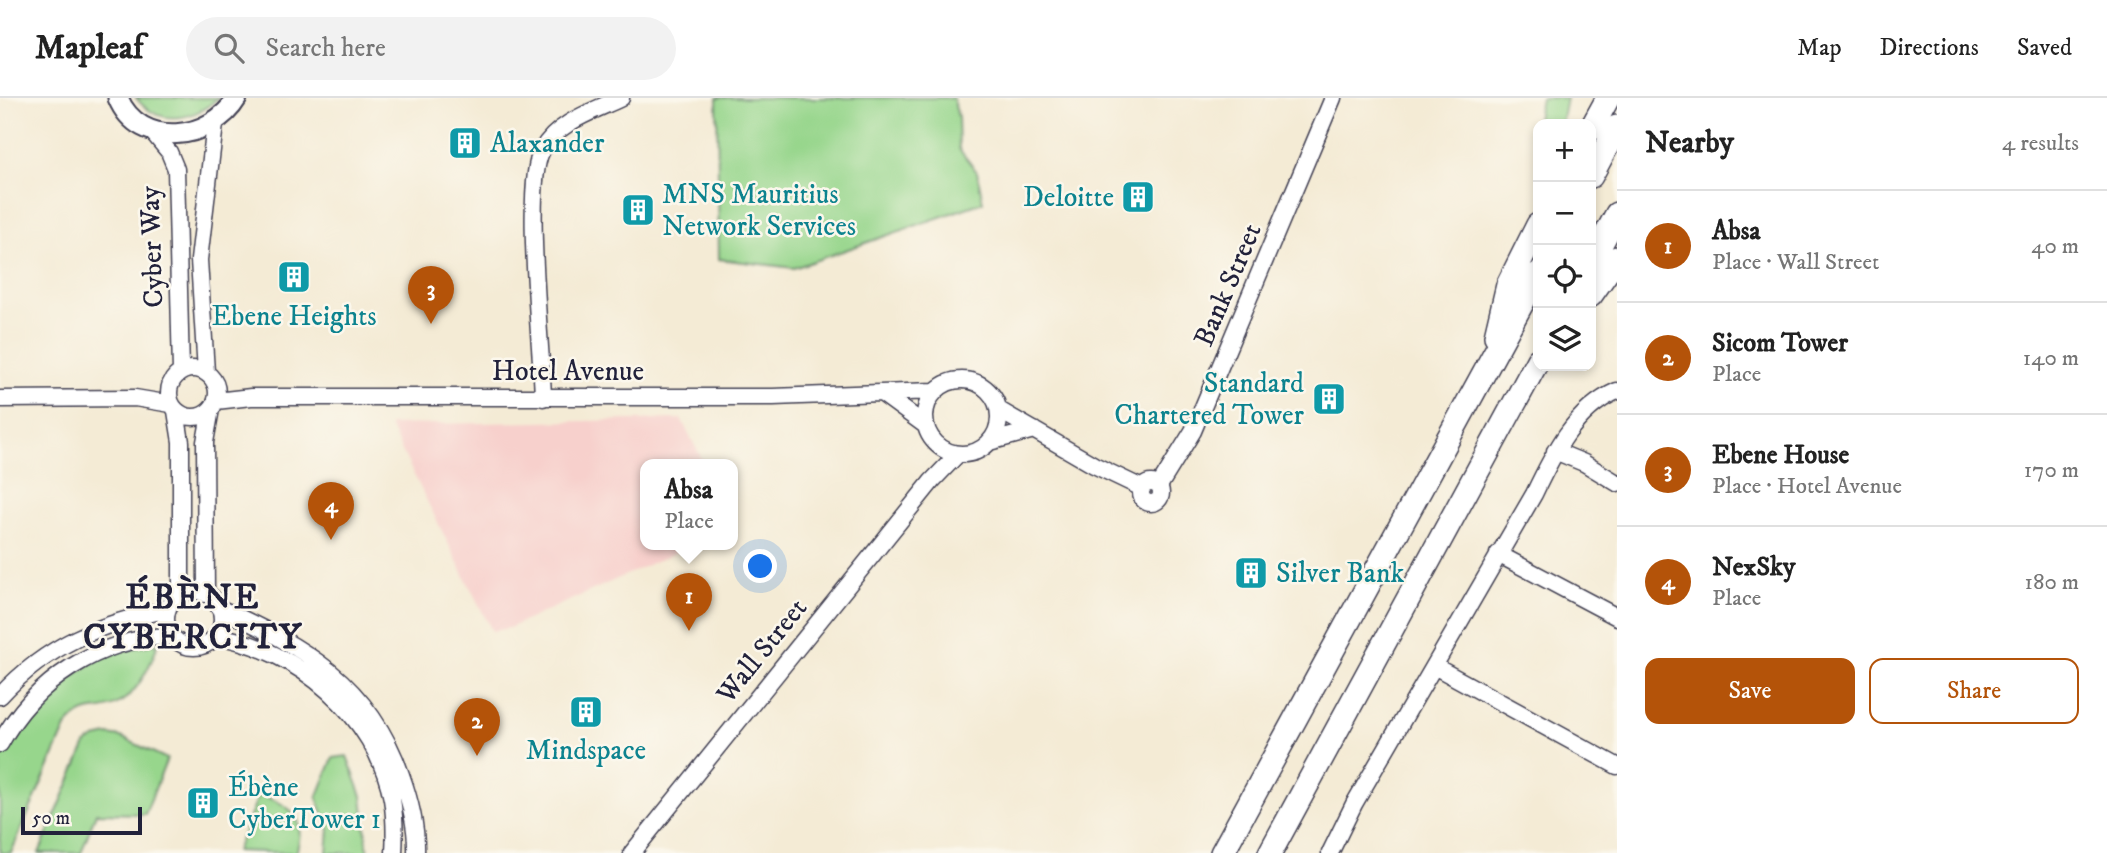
<!DOCTYPE html>
<html lang="en">
<head>
<meta charset="utf-8">
<style>
  :root { --surface:#fff; --page:#f2f2f2; --text:#222; --muted:#767676; --line:#e0e0e0; --accent:#b45309 }
  body { margin:0; font-family:"IM FELL DW Pica",serif; background:var(--page); color:var(--text) }
  .controls { position:absolute; right:21px; top:21px; display:grid; overflow:hidden; border-radius:14px; box-shadow:0 4px 10px #0003 }
  .controls button { width:63px; height:63px; display:grid; place-items:center; padding:0; border:0; border-bottom:2px solid var(--line); background:var(--surface); color:var(--text); font:35px sans-serif }
  .scale { position:absolute; left:21px; bottom:18px; width:121px; box-sizing:border-box; padding-left:7px; border:4px solid #22223b; border-top:0; font-size:19px; line-height:24px; white-space:nowrap; color:#22223b; -webkit-text-stroke:5px #fbf7ec; paint-order:stroke }
  .you { position:absolute; left:761px; top:469px; width:24px; height:24px; margin:-18px; border:5px solid #fff; border-radius:50%; background:#1a73e8; box-shadow:0 0 0 10px #1a73e833 }
  .badge { display:grid; place-items:center; width:46px; height:46px; border-radius:50%; background:var(--accent); color:#fff; font-size:23px; font-weight:700 }
  .pin { position:absolute; translate:-50% -58px; filter:drop-shadow(0 2px 4px #0008) }
  .pin::after { content:''; position:absolute; top:37px; width:24px; height:21px; background:inherit; clip-path:polygon(0 0,100% 0,50% 100%) }
  .popup { position:absolute; left:640px; top:361px; width:98px; height:91px; box-sizing:border-box; display:grid; place-content:center; border-radius:14px; background:var(--surface); filter:drop-shadow(0 2px 5px #0005); font-size:23px; white-space:nowrap; color:var(--muted) }
  .popup b { font-size:26px; color:var(--text) }
  .popup::after { content:''; position:absolute; left:50%; top:100%; margin-left:-14px; border:14px solid transparent; border-top-color:var(--surface) }
  .list { margin:0; padding:0; list-style:none }
  h2 { display:flex; justify-content:space-between; align-items:center; height:91px; margin:0; padding:0 28px; font-size:30px }
  h2 small { font-size:23px; font-weight:400; color:var(--muted) }
  .list li { display:grid; grid-template-columns:46px 1fr auto; gap:21px; align-items:center; box-sizing:border-box; height:112px; padding:0 28px; border-top:2px solid var(--line) }
  .list b { display:block; font-size:26px; white-space:nowrap }
  .list p { margin:0; font-size:23px; white-space:nowrap; color:var(--muted) }
  .list em { font-size:23px; font-style:normal; color:var(--muted) }
  .actions { display:flex; gap:14px; padding:21px 28px }
  .actions a { flex:1; padding:16px 0; border:2px solid var(--accent); border-radius:14px; text-align:center; font-size:24px; color:var(--accent) }
  .actions .main { background:var(--accent); color:#fff }
  .icon { flex:none; width:38px; height:38px; fill:none; stroke:currentColor; stroke-width:2; stroke-linecap:round; stroke-linejoin:round }
  .map { position:relative; flex:none; width:1617px; height:755px; overflow:hidden }
  header { display:flex; align-items:center; gap:42px; box-sizing:border-box; height:98px; padding:0 35px; background:var(--surface); border-bottom:2px solid var(--line) }
  header strong { font-size:33px }
  nav { display:flex; gap:38px; margin-inline-start:auto; font-size:24px }
  .search { width:490px; height:63px; background:var(--page); display:flex; align-items:center; gap:18px; box-sizing:border-box; padding:0 24px; border-radius:38px; color:var(--muted); font-size:26px }
  main { display:flex }
  aside { flex:1; background:var(--surface) }
  .map>svg:first-child { display:block }
  .built { fill:#f7d0cc }
  .green { fill:#97d68c; stroke:#5c7c64; stroke-width:2 }
  .lines { fill:none; stroke-linecap:round; stroke-linejoin:round }
  .minor-casing { stroke:#424052; stroke-width:19 }
  .major-casing { stroke:#424052; stroke-width:23 }
  .highway-casing { stroke:#424052; stroke-width:26 }
  .minor { stroke:#fff; stroke-width:16 }
  .major { stroke:#fff; stroke-width:19 }
  .highway { stroke:#fff; stroke-width:23 }
  .labels { text-anchor:middle; dominant-baseline:central; stroke-width:5; stroke-linejoin:round; paint-order:stroke }
  .culture-label { font-size:28px; fill:#0d838f; stroke:#fbf7ec; text-anchor:start }
  .street-label { font-size:28px; fill:#22223b; stroke:#fbf7ec }
  .district-label { font-size:35px; font-weight:bold; letter-spacing:2px; fill:#22223b; stroke:#fbf7ec }
</style>
</head>
<body>
<header>
<strong>Mapleaf</strong>
<div class="search"><svg class="icon" aria-label="search" viewBox="0 0 24 24"><circle cx="10" cy="10" r="6"/><path d="M15 15l6 6"/></svg>Search here</div>
<nav><a>Map</a><a>Directions</a><a>Saved</a></nav>
</header>
<main>
<div class="map">
<svg width="1617" height="755" viewBox="0 0 1617 755">
  <rect width="100%" height="100%" fill="#fbf7ec"/>
  <filter id="ink" filterUnits="userSpaceOnUse"><feTurbulence type="fractalNoise" baseFrequency=".0143" numOctaves="2"/><feDisplacementMap in="SourceGraphic" scale="14" xChannelSelector="R" yChannelSelector="G"/><feConvolveMatrix kernelMatrix="1 2 1 2 8 2 1 2 1" color-interpolation-filters="sRGB"/></filter>
  <filter id="wash" filterUnits="userSpaceOnUse"><feTurbulence type="fractalNoise" baseFrequency=".00686" numOctaves="4" result="noise"/><feDisplacementMap in="SourceGraphic" scale="28" xChannelSelector="R" yChannelSelector="G"/><feGaussianBlur stdDeviation="1.57" result="paint"/><feColorMatrix in="noise" values="0 0 0 0 0 0 0 0 0 0 0 0 0 0 0 0 0 1.4 0 .05"/><feComposite in="paint" operator="in"/></filter>
  <g filter="url(#wash)">
    <rect width="100%" height="100%" fill="#f4ebd5"/>
    <!-- built -->
    <path class="built" d="M 681,321 L 705,367 L 645,367 L 645,447 L 692,447 L 509,530 L 492,533 L 389,327 Z"/>
    <!-- green -->
    <path class="green" d="M 136,0 L 218,0 C 193,23 159,29 136,0 Z
      M 717,0 L 953,0 L 958,19 L 959,51 L 977,74 L 983,104 L 794,170 L 719,161 Z
      M 1541,0 L 1566,0 L 1561,26 L 1537,21 Z
      M 158,545 C 152,565 138,595 119,605 C 98,618 87,603 66,629 L 11,755 L 0,755 C 0,726 0,692 0,663 C 7,627 77,569 110,556 C 125,551 142,549 158,545 Z
      M 108,637 L 121,639 L 167,661 L 145,716 L 96,715 L 81,755 L 39,755 L 86,646 L 95,640 Z
      M 347,658 L 362,698 L 368,755 L 327,755 L 329,731 L 317,700 L 333,660 Z
      M 259,696 C 290,708 308,717 296,755 L 236,753 Z"/>
  </g>
  <g filter="url(#ink)">
    <g class="lines">
      <defs>
        <path id="minor" d="M 150,31 L 169,54 L 176,71 L 181,273
          M169 295a24 24 0 1 1 48 0a24 24 0 1 1-48 0Z
          M 206,274 L 199,162 L 215,26
          M925 319a37 37 0 1 1 74 0a37 37 0 1 1-74 0Z
          M 884,297 L 925,327
          M 543,300 C 542,252 523,86 542,52 C 557,24 594,13 621,0
          M 0,301 L 135,300 L 171,306
          M 216,303 L 251,299 L 773,299 L 934,293
          M 999,312 L 1094,367 L 1142,390
          M 176,313 L 181,344 L 181,496
          M 989,344 L 1034,332
          M 1555,353 L 1584,365 L 1617,385
          M1141 395a10 10 0 1 1 20 0a10 10 0 1 1-20 0Z
          M 1159,388 L 1193,333 L 1333,0
          M 1498,456 L 1617,519
          M166 521a28 28 0 1 1 56 0a28 28 0 1 1-56 0Z
          M 206,496 L 205,344 L 211,311
          M 219,510 C 303,548 369,585 401,677 C 410,702 417,728 416,755
          M 216,538 C 297,551 376,617 392,701 C 395,719 395,737 394,755
          M 1434,568 L 1617,668
          M 0,598 C 46,548 101,524 167,512
          M 0,646 C 34,583 99,540 171,538
          M 632,755 L 932,383 L 958,356
          M 1330,755 L 1354,706 L 1534,396 C 1553,356 1574,312 1617,293"/>
        <path id="major" d="M 118,0 C 140,53 212,42 237,0"/>
        <path id="highway" d="M 1591,31 L 1608,0
          M 1591,78 L 1617,29
          M 1591,164 L 1617,116
          M 1591,197 L 1617,160
          M 1496,238 L 1508,187 L 1538,127
          M 1222,755 L 1538,176
          M 1270,755 L 1538,262"/>
      </defs>
      <!-- minor casing -->
      <use href="#minor" class="minor-casing"/>
      <!-- major casing -->
      <use href="#major" class="major-casing"/>
      <!-- highway casing -->
      <use href="#highway" class="highway-casing"/>
      <!-- minor -->
      <use href="#minor" class="minor"/>
      <!-- major -->
      <use href="#major" class="major"/>
      <!-- highway -->
      <use href="#highway" class="highway"/>
    </g>
  </g>
  <!-- icons -->
  <defs>
    <symbol id="building-square" viewBox="-11 -11 22 22"><rect x="-9" y="-9" width="18" height="18" rx="4" fill="#0f9aa8" stroke="#fbf7ec"/><path d="M-4-6H4V6H1V3H-1V6H-4ZM-2.5-4.3h1.7v1.8h-1.7ZM.8-4.3h1.7v1.8H.8ZM-2.5-1h1.7V.8h-1.7ZM.8-1h1.7V.8H.8Z" fill="#fff"/></symbol>
  </defs>
  <g fill-rule="evenodd">
    <use href="#building-square" x="446" y="26" width="38" height="38"/>
    <use href="#building-square" x="1119" y="80" width="38" height="38"/>
    <use href="#building-square" x="619" y="93" width="38" height="38"/>
    <use href="#building-square" x="275" y="160" width="38" height="38"/>
    <use href="#building-square" x="1310" y="282" width="38" height="38"/>
    <use href="#building-square" x="1232" y="456" width="38" height="38"/>
    <use href="#building-square" x="567" y="595" width="38" height="38"/>
    <use href="#building-square" x="184" y="686" width="38" height="38"/>
  </g>
  <g class="labels">
    <!-- culture labels -->
    <g class="culture-label">
      <text x="490" y="45">Alaxander</text>
      <text x="662" y="96">MNS Mauritius<tspan x="662" dy="32">Network Services</tspan></text>
      <text x="1114" y="99" text-anchor="end">Deloitte</text>
      <text x="294" y="218" text-anchor="middle">Ebene Heights</text>
      <text x="1304" y="285" text-anchor="end">Standard<tspan x="1304" dy="32">Chartered Tower</tspan></text>
      <text x="1276" y="475">Silver Bank</text>
      <text x="586" y="652" text-anchor="middle">Mindspace</text>
      <text x="228" y="689">Ébène<tspan x="228" dy="32">CyberTower 1</tspan></text>
    </g>
    <!-- street labels -->
    <g class="street-label">
      <text transform="translate(152 149) rotate(-92)">Cyber Way</text>
      <text transform="translate(1228 187) rotate(-67)">Bank Street</text>
      <text x="568" y="273">Hotel Avenue</text>
      <text transform="translate(762 553) rotate(-51)">Wall Street</text>
    </g>
    <!-- district labels -->
    <g class="district-label">
      <text x="193" y="500">ÉBÈNE<tspan x="193" dy="40">CYBERCITY</tspan></text>
    </g>
  </g>
</svg>
<div class="controls">
<button>+</button>
<button>−</button>
<button><svg class="icon" aria-label="locate" viewBox="0 0 24 24"><circle cx="12" cy="12" r="6"/><path d="M12 2v4M12 18v4M2 12h4M18 12h4"/></svg></button>
<button><svg class="icon" aria-label="layers" viewBox="0 0 24 24"><path d="M12 4l9 5-9 5-9-5zM3 14l9 5 9-5"/></svg></button>
</div>
<div class="scale">50 m</div>
<div class="you"></div>
<div class="pin badge" style="left:689px;top:533px">1</div>
<div class="popup"><b>Absa</b>Place</div>
<div class="pin badge" style="left:477px;top:658px">2</div>
<div class="pin badge" style="left:431px;top:226px">3</div>
<div class="pin badge" style="left:331px;top:442px">4</div>
</div>
<aside>
<h2>Nearby<small>4 results</small></h2>
<ul class="list">
<li><span class="badge">1</span><div><b>Absa</b><p>Place · Wall Street</p></div><em>40 m</em></li>
<li><span class="badge">2</span><div><b>Sicom Tower</b><p>Place</p></div><em>140 m</em></li>
<li><span class="badge">3</span><div><b>Ebene House</b><p>Place · Hotel Avenue</p></div><em>170 m</em></li>
<li><span class="badge">4</span><div><b>NexSky</b><p>Place</p></div><em>180 m</em></li>
</ul>
<div class="actions"><a class="main">Save</a><a>Share</a></div>
</aside>
</main>
</body>
</html>
